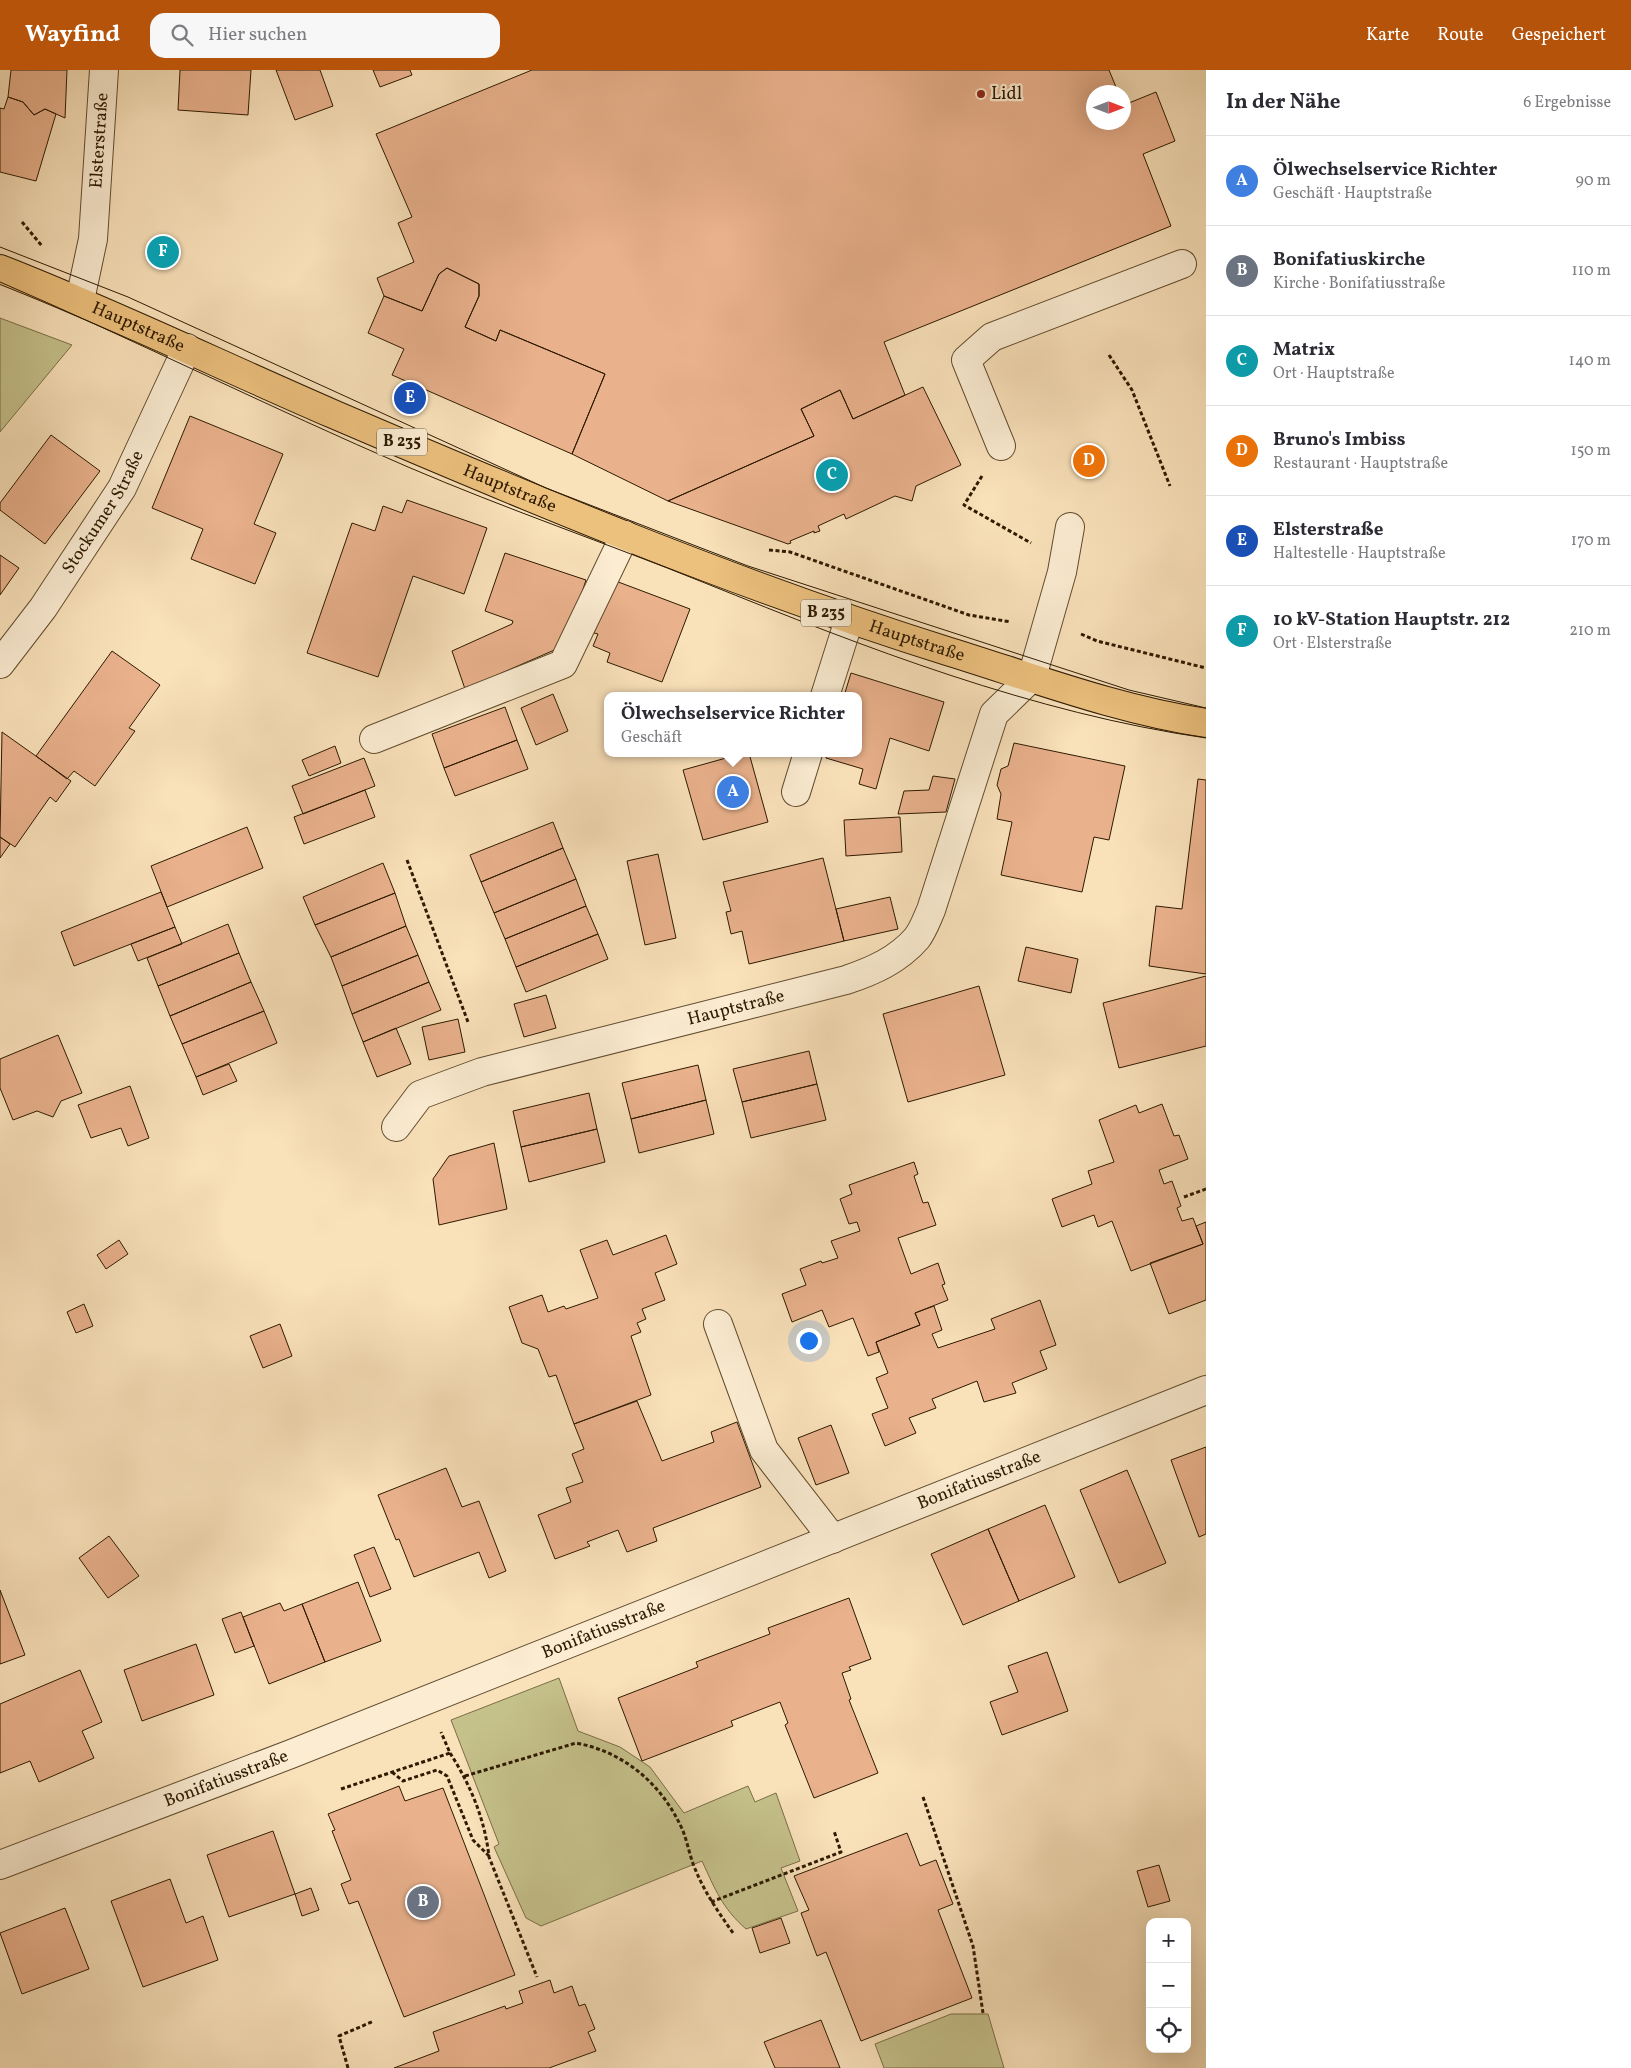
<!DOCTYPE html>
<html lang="de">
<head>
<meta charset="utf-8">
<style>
  :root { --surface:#fff; --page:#f7f7f7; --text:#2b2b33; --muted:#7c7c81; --line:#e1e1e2; --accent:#b45309 }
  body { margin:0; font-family:Vollkorn,serif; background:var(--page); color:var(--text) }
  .controls { position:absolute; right:15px; bottom:15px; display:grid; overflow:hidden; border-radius:10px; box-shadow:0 5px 20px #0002 }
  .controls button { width:45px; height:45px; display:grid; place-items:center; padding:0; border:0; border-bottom:1px solid var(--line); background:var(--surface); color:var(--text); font:25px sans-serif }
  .compass { position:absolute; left:1086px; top:15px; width:45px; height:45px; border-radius:50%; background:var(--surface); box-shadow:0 5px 20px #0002; rotate:90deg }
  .you { position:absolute; left:808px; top:1270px; width:18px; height:18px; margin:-12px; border:4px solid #fff; border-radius:50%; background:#1a73e8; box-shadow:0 0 0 8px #1a73e833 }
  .badge { display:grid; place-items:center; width:32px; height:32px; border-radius:50%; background:var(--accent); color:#fff; font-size:16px; font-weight:700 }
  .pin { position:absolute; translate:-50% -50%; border:2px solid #fff; box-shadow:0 1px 5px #0006 }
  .popup { position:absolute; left:604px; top:622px; width:258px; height:65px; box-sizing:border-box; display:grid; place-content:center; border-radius:10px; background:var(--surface); filter:drop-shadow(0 1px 4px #0005); font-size:16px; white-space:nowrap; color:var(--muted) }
  .popup b { font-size:19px; color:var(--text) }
  .popup::after { content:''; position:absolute; left:50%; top:100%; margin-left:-10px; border:10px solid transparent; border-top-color:var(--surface) }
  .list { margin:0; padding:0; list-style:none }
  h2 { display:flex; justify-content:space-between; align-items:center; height:65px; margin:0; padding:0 20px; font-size:21px }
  h2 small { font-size:16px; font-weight:400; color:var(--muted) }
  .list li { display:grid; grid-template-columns:32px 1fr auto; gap:15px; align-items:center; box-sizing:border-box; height:90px; padding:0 20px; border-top:1px solid var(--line) }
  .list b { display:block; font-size:19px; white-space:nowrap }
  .list p { margin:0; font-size:16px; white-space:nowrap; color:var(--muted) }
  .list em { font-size:16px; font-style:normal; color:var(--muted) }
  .icon { flex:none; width:28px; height:28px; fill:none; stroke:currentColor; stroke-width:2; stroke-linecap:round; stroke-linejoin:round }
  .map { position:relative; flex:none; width:1206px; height:1998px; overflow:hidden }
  header { display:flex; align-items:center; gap:30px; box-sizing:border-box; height:70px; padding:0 25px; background:var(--accent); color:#fff }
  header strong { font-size:24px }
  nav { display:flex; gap:28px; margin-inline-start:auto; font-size:18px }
  .search { width:350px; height:45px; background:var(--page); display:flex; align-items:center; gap:12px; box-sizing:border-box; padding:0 18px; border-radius:15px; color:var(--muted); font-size:19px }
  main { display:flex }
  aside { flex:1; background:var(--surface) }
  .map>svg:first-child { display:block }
  .green { fill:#c5c18b; stroke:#7a6e46 }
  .building { fill:#e9b18c; stroke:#2e1a00 }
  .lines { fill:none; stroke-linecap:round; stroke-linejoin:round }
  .minor-casing { stroke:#614c2e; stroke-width:30 }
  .major-casing { stroke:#2e1a00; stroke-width:30 }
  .path { stroke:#2e1a00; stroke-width:3; stroke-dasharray:4 2.5; stroke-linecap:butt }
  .minor { stroke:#fbecd2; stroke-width:28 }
  .major { stroke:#ecc07d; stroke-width:28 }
  .tram { stroke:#2e1a00; stroke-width:1 }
  .poi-dot { fill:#8f2418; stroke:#fbecd2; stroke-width:2 }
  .labels { text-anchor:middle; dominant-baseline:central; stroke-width:4.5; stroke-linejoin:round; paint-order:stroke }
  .shield { fill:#fbecd2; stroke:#6c593f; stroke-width:1 }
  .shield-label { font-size:16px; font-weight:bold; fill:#2e1a00 }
  .poi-label { font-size:18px; fill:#2e1a00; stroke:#fbecd2; text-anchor:start }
  .street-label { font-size:18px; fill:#2e1a00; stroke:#fbecd2 }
</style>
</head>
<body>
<header>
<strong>Wayfind</strong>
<div class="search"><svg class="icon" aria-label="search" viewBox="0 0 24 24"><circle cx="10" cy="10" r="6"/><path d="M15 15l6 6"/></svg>Hier suchen</div>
<nav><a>Karte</a><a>Route</a><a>Gespeichert</a></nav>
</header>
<main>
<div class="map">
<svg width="1206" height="1998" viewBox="0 0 1206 1998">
  <rect width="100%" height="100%" fill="#f9e1ba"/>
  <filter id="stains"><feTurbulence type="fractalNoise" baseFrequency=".004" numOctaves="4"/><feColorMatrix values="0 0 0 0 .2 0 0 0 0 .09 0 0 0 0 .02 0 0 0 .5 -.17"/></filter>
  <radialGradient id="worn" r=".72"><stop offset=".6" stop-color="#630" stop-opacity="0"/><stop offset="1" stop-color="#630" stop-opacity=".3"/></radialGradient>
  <!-- green -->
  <path class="green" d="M 0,248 L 72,275 L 0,362 Z
    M 559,1608 L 578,1661 L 620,1677 L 650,1697 L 684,1743 L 748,1716 L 755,1732 L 776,1723 L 800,1791 L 781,1798 L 798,1841 L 746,1859 C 722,1838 715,1819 702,1791 L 541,1856 L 526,1848 L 494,1777 L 499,1774 L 451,1650 Z
    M 951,1944 L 988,1944 L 1004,1998 L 884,1998 L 875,1974 Z"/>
  <!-- building -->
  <path class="building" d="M 11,0 L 67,0 L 65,48 L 45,39 L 34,45 L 23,32 L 8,27 Z
    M 180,0 L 251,0 L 248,45 L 178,40 Z
    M 276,0 L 320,0 L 333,36 L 295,50 Z
    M 373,0 L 410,0 L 412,5 L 380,17 Z
    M 532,0 L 1109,0 L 1118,22 L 1094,22 L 1094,52 L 1124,52 L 1124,35 L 1156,22 L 1175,71 L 1143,84 L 1171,156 L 884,272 L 905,325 L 853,349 L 840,320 L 801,339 L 814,366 L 668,431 L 572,384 L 605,304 L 500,260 L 496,271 L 465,257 L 479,226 L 479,214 L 447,198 L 439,204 L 422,241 L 384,226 L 377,208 L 414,192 L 398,153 L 412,147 L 376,64 Z
    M 8,27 L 23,32 L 34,45 L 45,39 L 56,44 L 36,111 L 0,102 L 0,38 L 4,39 Z
    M 163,172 L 171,176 L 163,192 L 156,188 Z
    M 447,198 L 479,214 L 479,226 L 465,257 L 496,271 L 500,260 L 605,304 L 572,384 L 392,305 L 404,279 L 368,263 L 384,226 L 422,241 L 439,204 Z
    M 923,317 L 961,395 L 916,416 L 912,431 L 895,426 L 846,449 L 844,444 L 818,456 L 820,461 L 814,463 L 814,461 L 790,471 L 791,473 L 788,474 L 668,431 L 814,366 L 801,339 L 840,320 L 853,349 Z
    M 190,346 L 283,384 L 254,454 L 276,463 L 255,514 L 191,489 L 203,459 L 152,438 Z
    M 51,365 L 100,401 L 45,474 L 0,440 L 0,433 Z
    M 407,430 L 487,458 L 464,524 L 413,506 L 378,607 L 307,583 L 352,453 L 375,461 L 383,436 L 402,443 Z
    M 505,483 L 586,510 L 568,565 L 559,578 L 465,619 L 452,581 L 512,554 L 513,551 L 485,541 Z
    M 0,485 L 19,498 L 0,525 Z
    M 613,510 L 690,539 L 662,612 L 607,592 L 610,583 L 593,576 L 598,564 L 594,563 Z
    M 112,581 L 160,615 L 129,658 L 135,661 L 95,716 L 74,701 L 67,709 L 36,686 Z
    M 851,603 L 944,632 L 929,681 L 890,668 L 876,719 L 859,714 L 863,699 L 826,688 L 827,683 L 858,683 L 858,626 L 844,626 Z
    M 553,624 L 568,661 L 536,675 L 521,638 Z
    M 505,637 L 517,670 L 444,698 L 432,664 Z
    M 2,662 L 71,711 L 56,732 L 50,727 L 15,777 L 0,767 Z
    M 517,670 L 528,699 L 455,726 L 444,698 Z
    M 1014,673 L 1125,696 L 1109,770 L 1094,767 L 1082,822 L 1001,805 L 1012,752 L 997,749 L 1001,724 L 997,715 L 1001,699 L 1008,696 Z
    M 335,676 L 341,693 L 309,706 L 302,690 Z
    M 744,683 L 749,683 L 768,752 L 703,770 L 683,700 Z
    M 364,688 L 375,716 L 303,744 L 292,716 Z
    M 933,706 L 955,709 L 946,742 L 898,744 L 904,721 L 929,720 Z
    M 1198,709 L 1206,710 L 1206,904 L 1149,896 L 1156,836 L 1182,839 Z
    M 365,720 L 375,747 L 304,774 L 294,747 Z
    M 900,747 L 902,782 L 846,786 L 844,750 Z
    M 553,752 L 563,778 L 481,812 L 470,785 Z
    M 247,757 L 263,798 L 167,837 L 151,796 Z
    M 0,767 L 10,774 L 0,788 Z
    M 563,778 L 576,809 L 494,843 L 481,812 Z
    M 658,784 L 676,868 L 645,875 L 627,791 Z
    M 823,788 L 844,871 L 749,894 L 742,861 L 731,864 L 726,842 L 731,841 L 723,812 Z
    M 383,793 L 395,823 L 315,855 L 303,827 Z
    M 576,809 L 586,836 L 505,869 L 494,843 Z
    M 161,822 L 175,857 L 74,896 L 61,862 Z
    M 395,823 L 406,856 L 331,887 L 315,855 Z
    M 890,827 L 898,859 L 844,871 L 836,839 Z
    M 586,836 L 598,864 L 516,897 L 505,869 Z
    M 228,854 L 239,883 L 158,916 L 147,888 Z
    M 406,856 L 418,885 L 342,916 L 331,887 Z
    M 175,857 L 182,874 L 138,891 L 131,874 Z
    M 598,864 L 608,889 L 526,922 L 516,897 Z
    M 1026,877 L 1078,889 L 1071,923 L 1018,911 Z
    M 239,883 L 251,912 L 170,946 L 158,916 Z
    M 418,885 L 429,912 L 352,944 L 342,916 Z
    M 1206,906 L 1206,976 L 1119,998 L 1103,933 Z
    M 251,912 L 264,941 L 182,974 L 170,946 Z
    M 429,912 L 441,940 L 363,972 L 352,944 Z
    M 979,916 L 1005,1005 L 908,1032 L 883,944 Z
    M 546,925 L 556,958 L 524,967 L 514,934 Z
    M 264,941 L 277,973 L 196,1007 L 182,974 Z
    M 458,949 L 465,982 L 429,990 L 422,957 Z
    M 396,958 L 411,994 L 377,1007 L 363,972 Z
    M 58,965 L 82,1023 L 61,1031 L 53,1047 L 37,1041 L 13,1050 L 0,1018 L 0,989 Z
    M 809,981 L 817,1014 L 742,1032 L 733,999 Z
    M 229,994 L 237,1011 L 203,1025 L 196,1007 Z
    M 698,995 L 706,1030 L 631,1049 L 622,1013 Z
    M 817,1014 L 826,1050 L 751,1068 L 742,1032 Z
    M 130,1016 L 149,1068 L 128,1076 L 121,1058 L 91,1068 L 78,1035 Z
    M 589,1023 L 597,1059 L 521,1077 L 513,1041 Z
    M 706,1030 L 714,1064 L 639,1083 L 631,1049 Z
    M 1162,1034 L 1174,1066 L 1179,1065 L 1188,1089 L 1159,1100 L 1164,1114 L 1172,1111 L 1181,1136 L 1177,1138 L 1182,1151 L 1193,1148 L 1203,1174 L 1131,1201 L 1112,1151 L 1098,1157 L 1094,1145 L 1062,1157 L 1052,1129 L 1092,1114 L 1088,1101 L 1114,1092 L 1099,1050 L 1136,1035 L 1139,1043 Z
    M 597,1059 L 605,1092 L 529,1112 L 521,1077 Z
    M 494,1073 L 507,1139 L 439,1155 L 433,1109 L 449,1086 Z
    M 914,1092 L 918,1104 L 914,1106 L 923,1133 L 928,1132 L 936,1155 L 898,1168 L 911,1204 L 938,1193 L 945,1214 L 942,1215 L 948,1230 L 915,1243 L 920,1255 L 876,1272 L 879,1282 L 868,1286 L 853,1248 L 829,1257 L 822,1240 L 792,1252 L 782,1224 L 806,1215 L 800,1199 L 821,1191 L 822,1193 L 838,1188 L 831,1171 L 860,1161 L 857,1152 L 849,1154 L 840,1129 L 852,1124 L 849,1115 Z
    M 1206,1152 L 1206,1230 L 1169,1244 L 1150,1193 L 1203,1174 L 1196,1156 Z
    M 666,1165 L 677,1194 L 655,1203 L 665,1230 L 642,1239 L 646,1249 L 637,1253 L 641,1262 L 631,1266 L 651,1325 L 574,1354 L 556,1305 L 549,1307 L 538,1279 L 522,1273 L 509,1237 L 542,1225 L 548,1242 L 564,1236 L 566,1239 L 598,1228 L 580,1180 L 607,1170 L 613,1185 Z
    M 119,1170 L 128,1184 L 106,1199 L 97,1185 Z
    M 1040,1230 L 1056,1275 L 1040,1281 L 1047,1299 L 1012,1313 L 1016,1323 L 984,1332 L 977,1311 L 932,1329 L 936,1338 L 909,1348 L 916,1363 L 885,1376 L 872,1344 L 888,1338 L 876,1308 L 888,1303 L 876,1272 L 920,1255 L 915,1243 L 934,1236 L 942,1260 L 932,1264 L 938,1278 L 995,1259 L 991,1249 Z
    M 84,1234 L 93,1256 L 76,1263 L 67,1242 Z
    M 280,1254 L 292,1286 L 263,1298 L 250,1266 Z
    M 637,1331 L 662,1391 L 714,1372 L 711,1362 L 737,1352 L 761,1417 L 653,1458 L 657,1471 L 627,1482 L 618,1460 L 587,1472 L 590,1476 L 555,1489 L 538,1445 L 571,1432 L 566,1418 L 583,1412 L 572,1384 L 584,1379 L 574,1354 Z
    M 831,1355 L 849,1403 L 816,1415 L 798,1368 Z
    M 1206,1377 L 1206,1464 L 1199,1467 L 1171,1390 Z
    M 446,1398 L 462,1437 L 479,1431 L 506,1501 L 489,1508 L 479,1482 L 414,1507 L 399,1469 L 396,1470 L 378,1425 Z
    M 1127,1400 L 1166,1493 L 1119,1513 L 1080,1420 Z
    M 1045,1435 L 1075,1507 L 1019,1531 L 988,1459 Z
    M 988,1459 L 1019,1531 L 963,1555 L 931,1484 Z
    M 109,1466 L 139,1506 L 108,1528 L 79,1488 Z
    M 374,1477 L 391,1519 L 370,1527 L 354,1485 Z
    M 358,1512 L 381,1571 L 325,1592 L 302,1534 Z
    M 0,1520 L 25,1585 L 0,1594 Z
    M 849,1528 L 871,1589 L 849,1597 L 851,1600 L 842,1603 L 851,1629 L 849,1630 L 878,1703 L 814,1728 L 785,1655 L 788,1653 L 780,1632 L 731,1651 L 733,1656 L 642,1691 L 618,1628 L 698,1597 L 696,1592 L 770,1564 L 768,1558 Z
    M 280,1533 L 284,1541 L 302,1534 L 325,1592 L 269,1614 L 243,1547 Z
    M 241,1542 L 254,1576 L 235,1583 L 222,1549 Z
    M 196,1574 L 214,1625 L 142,1651 L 124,1600 Z
    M 1047,1582 L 1068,1641 L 1002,1665 L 990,1632 L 1018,1622 L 1008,1596 Z
    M 80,1600 L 102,1652 L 82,1661 L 94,1688 L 39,1712 L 30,1691 L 0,1703 L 0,1634 Z
    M 399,1716 L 405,1731 L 443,1718 L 515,1905 L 404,1947 L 358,1831 L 349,1834 L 341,1814 L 351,1810 L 332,1761 L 335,1760 L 328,1744 Z
    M 273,1761 L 295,1824 L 229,1847 L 207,1785 Z
    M 907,1763 L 920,1796 L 936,1790 L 953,1834 L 938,1840 L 972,1928 L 861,1971 L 826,1882 L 817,1886 L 801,1843 L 809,1840 L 794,1806 Z
    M 1159,1795 L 1170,1831 L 1148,1837 L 1137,1801 Z
    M 170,1809 L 186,1853 L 203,1846 L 218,1890 L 143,1917 L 111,1831 Z
    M 311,1818 L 319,1840 L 302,1846 L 295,1824 Z
    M 65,1838 L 89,1899 L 22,1924 L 0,1863 Z
    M 781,1848 L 790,1873 L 760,1883 L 752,1858 Z
    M 550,1910 L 554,1923 L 572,1916 L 579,1936 L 585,1934 L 595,1959 L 588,1962 L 596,1981 L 549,1998 L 394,1998 L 439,1981 L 433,1962 L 505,1936 L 506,1939 L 523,1933 L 519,1921 Z
    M 821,1950 L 840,1998 L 775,1998 L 764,1972 Z"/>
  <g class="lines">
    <defs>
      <g id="minor">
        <path id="s1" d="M 80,230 L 93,169 L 104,0"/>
        <path d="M 1001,376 L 966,290 L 992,267 L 1182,194"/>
        <path id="s2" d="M 0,594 L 43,538 L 122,418 L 187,278"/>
        <path d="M 825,626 L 849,550"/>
        <path d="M 374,669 L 563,594 L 625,465"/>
        <path d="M 796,722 L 808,683"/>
        <path id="s3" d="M 396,1057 L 420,1025 L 482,1002 L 846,910 C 873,901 898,890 917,868 C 923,860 927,849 931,840 L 994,644 L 1032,607 L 1062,502 L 1070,457"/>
        <path d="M 718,1254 L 764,1380 L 833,1469"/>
        <path id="s4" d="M 0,1795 L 291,1684 L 1206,1320"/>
      </g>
      <g id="major">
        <path id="s5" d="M 0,199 C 113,243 222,296 333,344 C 536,431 739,516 950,582 C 1034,608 1119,640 1206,653"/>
      </g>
    </defs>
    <!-- minor casing -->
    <use href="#minor" class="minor-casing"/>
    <!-- major casing -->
    <use href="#major" class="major-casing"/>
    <!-- path -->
    <path class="path" d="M 22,152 L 42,176
      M 1109,285 L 1132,320 L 1170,416
      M 982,406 L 964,435 L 1031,473
      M 769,480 L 790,482 L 969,545 L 1011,552
      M 1081,564 L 1097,571 L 1206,598
      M 407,790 L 468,952
      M 1184,1127 L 1206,1119
      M 450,1683 C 470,1714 485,1749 489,1787 L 537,1907
      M 392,1702 L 403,1711 L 437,1700 L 447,1706 L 473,1770 L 489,1786
      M 465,1706 L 576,1673 C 625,1682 663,1715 683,1761 C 688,1774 690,1788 696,1801 C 705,1823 719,1843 733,1863
      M 341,1719 L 450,1683 L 441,1662
      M 923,1727 L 973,1876 L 983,1943
      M 711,1832 L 841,1782 L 834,1761
      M 348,1998 L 339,1966 L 374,1951"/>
    <!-- minor -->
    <use href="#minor" class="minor"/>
    <!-- major -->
    <use href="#major" class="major"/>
    <!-- tram -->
    <path class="tram" d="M 0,177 L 128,227 L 546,418 L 683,471 L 748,496 L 1129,620 L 1206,638
      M 0,212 C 137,271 271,338 408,397 C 506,439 606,473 705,513 C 866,578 1033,643 1206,668"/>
  </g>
  <!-- markers -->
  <circle class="poi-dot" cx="981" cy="24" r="5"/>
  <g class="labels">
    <!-- shield labels -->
    <g class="shield">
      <rect x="377" y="358.5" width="50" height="27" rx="4"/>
      <rect x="801" y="529.5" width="50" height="27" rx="4"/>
    </g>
    <g class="shield-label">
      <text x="402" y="372">B 235</text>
      <text x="826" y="543">B 235</text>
    </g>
    <!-- poi labels -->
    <g class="poi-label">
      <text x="991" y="24">Lidl</text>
    </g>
    <!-- street labels -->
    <g class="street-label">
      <text stroke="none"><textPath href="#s1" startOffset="161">Elsterstraße</textPath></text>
      <text stroke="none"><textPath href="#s5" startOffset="150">Hauptstraße</textPath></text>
      <text stroke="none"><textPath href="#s5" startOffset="555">Hauptstraße</textPath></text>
      <text stroke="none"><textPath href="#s2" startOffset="184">Stockumer Straße</textPath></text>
      <text stroke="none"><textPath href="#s5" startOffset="990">Hauptstraße</textPath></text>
      <text stroke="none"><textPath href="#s3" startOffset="368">Hauptstraße</textPath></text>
      <text stroke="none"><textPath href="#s4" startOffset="1052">Bonifatiusstraße</textPath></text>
      <text stroke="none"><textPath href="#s4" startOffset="648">Bonifatiusstraße</textPath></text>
      <text stroke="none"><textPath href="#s4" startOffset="242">Bonifatiusstraße</textPath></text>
    </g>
  </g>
  <rect width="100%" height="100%" filter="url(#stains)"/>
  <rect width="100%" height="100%" fill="url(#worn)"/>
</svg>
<div class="controls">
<button>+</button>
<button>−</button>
<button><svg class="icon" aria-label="locate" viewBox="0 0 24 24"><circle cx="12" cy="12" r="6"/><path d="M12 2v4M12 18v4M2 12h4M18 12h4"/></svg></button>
</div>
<svg class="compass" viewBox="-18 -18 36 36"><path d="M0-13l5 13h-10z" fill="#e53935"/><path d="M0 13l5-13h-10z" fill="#7c7c81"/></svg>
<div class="you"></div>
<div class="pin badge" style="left:733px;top:722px;background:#3f7fe0">A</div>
<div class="popup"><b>Ölwechselservice Richter</b>Geschäft</div>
<div class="pin badge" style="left:423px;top:1832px;background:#6b7280">B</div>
<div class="pin badge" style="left:832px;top:405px;background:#0f9aa8">C</div>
<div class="pin badge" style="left:1089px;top:391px;background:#e8710a">D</div>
<div class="pin badge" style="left:410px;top:328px;background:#1a4fb4">E</div>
<div class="pin badge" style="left:163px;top:182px;background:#0f9aa8">F</div>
</div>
<aside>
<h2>In der Nähe<small>6 Ergebnisse</small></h2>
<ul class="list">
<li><span class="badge" style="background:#3f7fe0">A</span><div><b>Ölwechselservice Richter</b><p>Geschäft · Hauptstraße</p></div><em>90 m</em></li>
<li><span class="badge" style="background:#6b7280">B</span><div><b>Bonifatiuskirche</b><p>Kirche · Bonifatiusstraße</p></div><em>110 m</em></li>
<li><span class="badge" style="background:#0f9aa8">C</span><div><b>Matrix</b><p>Ort · Hauptstraße</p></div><em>140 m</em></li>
<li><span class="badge" style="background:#e8710a">D</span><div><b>Bruno's Imbiss</b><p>Restaurant · Hauptstraße</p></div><em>150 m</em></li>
<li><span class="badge" style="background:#1a4fb4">E</span><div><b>Elsterstraße</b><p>Haltestelle · Hauptstraße</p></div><em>170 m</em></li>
<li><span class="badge" style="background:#0f9aa8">F</span><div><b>10 kV-Station Hauptstr. 212</b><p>Ort · Elsterstraße</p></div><em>210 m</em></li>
</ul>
</aside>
</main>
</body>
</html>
